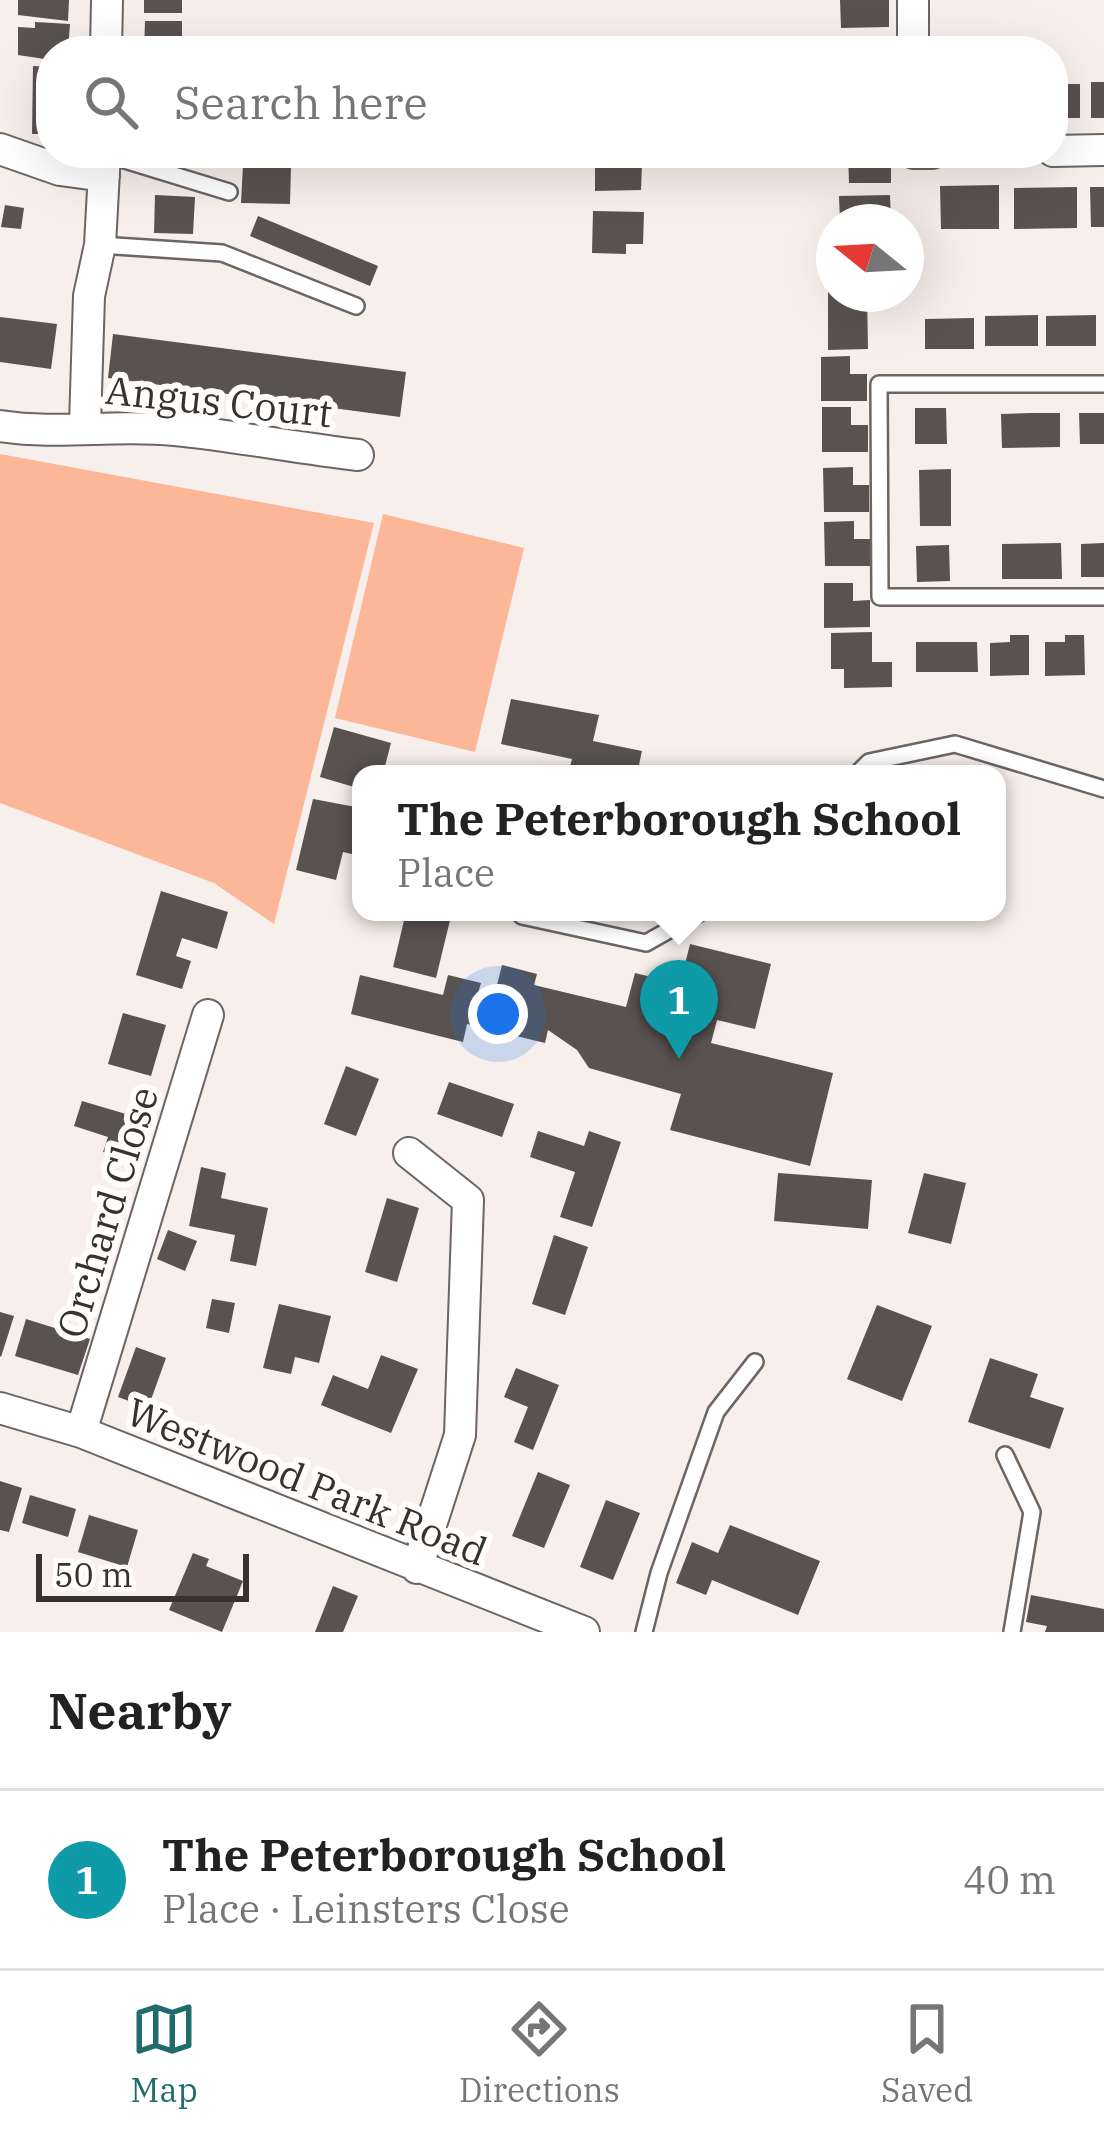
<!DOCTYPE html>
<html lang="en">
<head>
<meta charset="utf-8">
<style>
  :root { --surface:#fff; --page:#f2f2f2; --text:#222; --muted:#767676; --line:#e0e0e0; --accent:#206c6c }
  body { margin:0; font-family:"IBM Plex Serif",serif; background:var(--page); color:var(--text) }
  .compass { position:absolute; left:816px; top:204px; width:108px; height:108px; border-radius:50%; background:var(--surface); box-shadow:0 12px 48px #0002; rotate:288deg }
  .scale { position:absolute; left:36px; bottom:30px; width:213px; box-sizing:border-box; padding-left:12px; border:6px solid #353231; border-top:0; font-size:33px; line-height:42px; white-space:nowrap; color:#353231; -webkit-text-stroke:9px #fffefd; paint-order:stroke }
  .you { position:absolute; left:498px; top:1014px; width:42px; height:42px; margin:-30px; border:9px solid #fff; border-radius:50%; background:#1a73e8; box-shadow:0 0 0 18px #1a73e833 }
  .badge { display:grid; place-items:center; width:78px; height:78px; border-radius:50%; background:var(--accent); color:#fff; font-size:39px; font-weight:700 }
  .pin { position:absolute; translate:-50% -99px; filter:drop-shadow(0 3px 6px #0008) }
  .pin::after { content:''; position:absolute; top:63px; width:42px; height:36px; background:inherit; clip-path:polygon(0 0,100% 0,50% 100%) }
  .popup { position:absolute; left:352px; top:765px; width:654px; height:156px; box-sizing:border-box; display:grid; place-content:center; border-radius:24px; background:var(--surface); filter:drop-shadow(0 3px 9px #0005); font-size:39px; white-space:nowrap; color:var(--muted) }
  .popup b { font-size:45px; color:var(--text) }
  .popup::after { content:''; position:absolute; left:50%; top:100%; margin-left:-24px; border:24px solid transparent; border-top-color:var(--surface) }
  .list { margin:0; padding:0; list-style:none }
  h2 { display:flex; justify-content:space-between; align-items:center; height:156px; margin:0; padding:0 48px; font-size:51px }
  h2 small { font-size:39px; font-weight:400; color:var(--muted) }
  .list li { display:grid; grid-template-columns:78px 1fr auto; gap:36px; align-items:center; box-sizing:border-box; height:180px; padding:0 48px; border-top:3px solid var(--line) }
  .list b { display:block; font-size:45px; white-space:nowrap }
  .list p { margin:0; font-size:39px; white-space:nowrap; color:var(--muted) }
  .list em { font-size:39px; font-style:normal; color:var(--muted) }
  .icon { flex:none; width:66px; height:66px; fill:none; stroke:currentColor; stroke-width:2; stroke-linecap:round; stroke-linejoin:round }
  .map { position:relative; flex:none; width:1104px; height:1632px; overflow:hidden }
  .search { position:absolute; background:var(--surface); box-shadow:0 12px 48px #0002; left:36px; right:36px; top:36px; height:132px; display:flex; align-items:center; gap:30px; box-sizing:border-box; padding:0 42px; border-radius:48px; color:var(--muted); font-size:45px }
  .sheet { height:336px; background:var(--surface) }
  nav { display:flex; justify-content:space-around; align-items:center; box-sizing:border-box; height:168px; border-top:3px solid var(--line); background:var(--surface); font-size:33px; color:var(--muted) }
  nav a { display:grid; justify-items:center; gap:6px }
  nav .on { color:var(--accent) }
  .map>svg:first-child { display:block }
  .green { fill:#fcb799 }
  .building { fill:#585250 }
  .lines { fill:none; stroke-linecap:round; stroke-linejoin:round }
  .service-casing { stroke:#6b6563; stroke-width:20 }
  .minor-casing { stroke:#6b6563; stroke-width:34 }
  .service { stroke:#fff; stroke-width:15 }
  .minor { stroke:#fff; stroke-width:30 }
  .labels { text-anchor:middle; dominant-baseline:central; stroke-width:12; stroke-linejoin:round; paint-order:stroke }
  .street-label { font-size:39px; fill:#353231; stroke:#fffefd }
</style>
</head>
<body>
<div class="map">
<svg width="1104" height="1632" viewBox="0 0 1104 1632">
  <rect width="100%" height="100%" fill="#f6efec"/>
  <!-- green -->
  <path class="green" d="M 0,454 L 374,523 L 274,924 L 214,883 L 0,803 Z
    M 383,514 L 524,548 L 475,752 L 335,718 Z"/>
  <!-- building -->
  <path class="building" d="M 18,0 L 69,0 L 68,21 L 18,15 Z
    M 144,0 L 182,0 L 182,13 L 144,13 Z
    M 840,0 L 889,0 L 889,27 L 841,28 Z
    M 145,21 L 182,21 L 182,51 L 144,51 Z
    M 35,22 L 70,24 L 68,51 L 51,51 L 51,60 L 18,55 L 18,27 L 35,28 Z
    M 888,41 L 888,51 L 848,51 L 847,42 Z
    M 33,66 L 51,67 L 51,134 L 32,134 Z
    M 1091,82 L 1104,82 L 1104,118 L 1091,118 Z
    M 1053,84 L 1080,84 L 1080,118 L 1053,118 Z
    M 144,153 L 181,153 L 181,163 L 144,163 Z
    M 848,153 L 891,153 L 891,183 L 849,183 Z
    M 595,164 L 642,164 L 641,190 L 595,191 Z
    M 243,165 L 291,167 L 290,204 L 241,203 Z
    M 999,185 L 999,229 L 941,229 L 940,186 Z
    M 1077,187 L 1077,228 L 1014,229 L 1014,188 Z
    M 1090,187 L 1104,187 L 1104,227 L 1091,227 Z
    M 155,195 L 195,197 L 193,234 L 154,233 Z
    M 890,195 L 891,222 L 840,222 L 839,196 Z
    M 5,205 L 24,208 L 21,229 L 1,227 Z
    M 593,211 L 644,212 L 643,244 L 626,244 L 626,254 L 592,253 Z
    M 258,216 L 378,266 L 370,286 L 250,236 Z
    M 828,289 L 867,294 L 868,349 L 828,350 Z
    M 1038,315 L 1038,346 L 985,346 L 985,316 Z
    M 1096,315 L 1096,346 L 1046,346 L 1046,316 Z
    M 0,317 L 57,324 L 51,369 L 0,362 Z
    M 974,318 L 974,349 L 925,349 L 925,319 Z
    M 113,334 L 406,372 L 400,417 L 108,378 Z
    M 850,356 L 850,374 L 867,374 L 867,401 L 821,401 L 821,357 Z
    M 822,407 L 851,407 L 851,425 L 868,425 L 868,452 L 822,452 Z
    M 915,408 L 946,408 L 947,444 L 915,444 Z
    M 1032,413 L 1060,413 L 1060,447 L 1002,448 L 1001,414 Z
    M 1079,413 L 1104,413 L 1104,444 L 1080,444 Z
    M 853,467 L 853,485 L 869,485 L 869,512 L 824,512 L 823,468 Z
    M 951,469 L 951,526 L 920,526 L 919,470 Z
    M 854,521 L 854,539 L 871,539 L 871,566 L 825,566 L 824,522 Z
    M 1061,543 L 1062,579 L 1002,579 L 1002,544 Z
    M 1104,543 L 1104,577 L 1081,577 L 1081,544 Z
    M 949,545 L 950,581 L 917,582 L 916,546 Z
    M 824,583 L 853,583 L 853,601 L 870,600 L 870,627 L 824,628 Z
    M 872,632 L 872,662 L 892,662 L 892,687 L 844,688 L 844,669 L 831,669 L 831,633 Z
    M 1010,635 L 1029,635 L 1029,675 L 990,676 L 990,643 L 1010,642 Z
    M 1065,635 L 1084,635 L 1085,675 L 1045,676 L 1045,642 L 1065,642 Z
    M 916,642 L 977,642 L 978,672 L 916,672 Z
    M 511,699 L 599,715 L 593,741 L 642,751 L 637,774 L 568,774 L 572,759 L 501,744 Z
    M 334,727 L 391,743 L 383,774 L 361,774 L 361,789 L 320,777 Z
    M 313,799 L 361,808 L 361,856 L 343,852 L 336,880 L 296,870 Z
    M 161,891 L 228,912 L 217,949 L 182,938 L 176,956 L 191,961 L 182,989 L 136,975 Z
    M 406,912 L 452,912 L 436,978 L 393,967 Z
    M 690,944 L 771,964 L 755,1029 L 717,1020 L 711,1043 L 833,1073 L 810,1166 L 670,1130 L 681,1094 L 589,1068 L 577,1050 L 548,1030 L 545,1043 L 467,1024 L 463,1042 L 351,1014 L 360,975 L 443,995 L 448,975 L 481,983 L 478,993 L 494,997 L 502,965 L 537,974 L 534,985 L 626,1007 L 635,973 L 680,984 Z
    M 123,1013 L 166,1025 L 151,1076 L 108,1064 Z
    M 346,1066 L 379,1079 L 356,1136 L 324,1124 Z
    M 449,1082 L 514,1104 L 502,1137 L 437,1114 Z
    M 82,1101 L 136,1117 L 124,1158 L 103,1152 L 108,1137 L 74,1126 Z
    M 538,1131 L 584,1146 L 589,1131 L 621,1142 L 592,1227 L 560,1217 L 575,1172 L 530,1157 Z
    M 201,1167 L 226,1173 L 221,1198 L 268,1208 L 256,1266 L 230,1261 L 235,1235 L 189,1226 Z
    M 778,1173 L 872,1180 L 868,1229 L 774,1221 Z
    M 924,1173 L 966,1183 L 951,1244 L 908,1233 Z
    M 387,1198 L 419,1208 L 397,1282 L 365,1272 Z
    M 168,1230 L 197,1241 L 185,1271 L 157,1259 Z
    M 554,1235 L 588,1247 L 565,1315 L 532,1304 Z
    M 212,1299 L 235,1303 L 229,1333 L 206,1328 Z
    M 279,1304 L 331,1316 L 319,1363 L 295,1357 L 291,1374 L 263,1368 Z
    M 877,1305 L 932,1326 L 902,1401 L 847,1379 Z
    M 0,1312 L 14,1316 L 1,1357 L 0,1356 Z
    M 26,1319 L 90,1339 L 78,1375 L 15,1356 Z
    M 136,1347 L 166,1358 L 148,1408 L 118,1397 Z
    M 381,1355 L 418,1369 L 391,1433 L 321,1405 L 333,1375 L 368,1389 Z
    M 990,1358 L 1038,1374 L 1030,1397 L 1064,1408 L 1050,1449 L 968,1422 Z
    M 516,1368 L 559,1385 L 533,1450 L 514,1442 L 528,1407 L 504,1397 Z
    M 538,1472 L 570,1485 L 544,1548 L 512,1536 Z
    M 0,1481 L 22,1488 L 9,1532 L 0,1530 Z
    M 30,1495 L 76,1509 L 68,1537 L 22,1523 Z
    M 606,1500 L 640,1513 L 613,1580 L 580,1567 Z
    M 89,1515 L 138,1530 L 127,1567 L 78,1552 Z
    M 730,1525 L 820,1561 L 798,1615 L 712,1580 L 706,1595 L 676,1583 L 692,1542 L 718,1553 Z
    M 193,1553 L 209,1559 L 206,1566 L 243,1581 L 222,1632 L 169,1610 Z
    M 333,1586 L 358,1596 L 343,1632 L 315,1632 Z
    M 1031,1595 L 1104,1609 L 1104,1632 L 1045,1632 L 1047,1626 L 1026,1622 Z"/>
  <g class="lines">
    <defs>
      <path id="service" d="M 105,154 L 229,192
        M 100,245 L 222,253 L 356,306
        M 1104,384 L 879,384 L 880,597 L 1104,597
        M 857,774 L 869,762 L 955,744 L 1104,789
        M 523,912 L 522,916 L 646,943 L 701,912
        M 1005,1455 L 1032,1512 L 1012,1632
        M 644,1632 L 659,1573 L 716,1412 L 755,1362"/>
      <path id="minor" d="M 913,0 L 913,51
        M 106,51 L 107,0
        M 0,149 L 60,170 L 104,176
        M 1053,151 L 1104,150
        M 914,153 L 932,153
        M 85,425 L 89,296 L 100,245 L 105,153
        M 0,426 C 58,435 116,424 175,430 C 236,436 297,448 358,455
        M 409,1153 L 468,1200 L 460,1435 L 417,1568
        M 0,1408 L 81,1432 L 584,1632
        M 81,1432 L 208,1015"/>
    </defs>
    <!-- service casing -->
    <use href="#service" class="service-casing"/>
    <!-- minor casing -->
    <use href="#minor" class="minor-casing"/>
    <!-- service -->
    <use href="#service" class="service"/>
    <!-- minor -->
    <use href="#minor" class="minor"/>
  </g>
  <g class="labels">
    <!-- street labels -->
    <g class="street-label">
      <text transform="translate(219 401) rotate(6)">Angus Court</text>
      <text transform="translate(107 1212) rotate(-73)">Orchard Close</text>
      <text transform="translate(307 1481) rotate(22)">Westwood Park Road</text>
    </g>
  </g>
</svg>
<svg class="compass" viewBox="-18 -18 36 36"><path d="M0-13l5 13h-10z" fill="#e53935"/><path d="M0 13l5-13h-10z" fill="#767676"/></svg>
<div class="scale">50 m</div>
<div class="you"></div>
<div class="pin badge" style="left:679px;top:1059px;background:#0f9aa8">1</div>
<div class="popup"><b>The Peterborough School</b>Place</div>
<div class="search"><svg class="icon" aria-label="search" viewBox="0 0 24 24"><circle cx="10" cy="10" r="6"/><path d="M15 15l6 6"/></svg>Search here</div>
</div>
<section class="sheet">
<h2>Nearby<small></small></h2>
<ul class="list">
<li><span class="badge" style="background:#0f9aa8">1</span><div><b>The Peterborough School</b><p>Place · Leinsters Close</p></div><em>40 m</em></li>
</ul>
</section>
<nav>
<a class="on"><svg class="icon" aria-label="map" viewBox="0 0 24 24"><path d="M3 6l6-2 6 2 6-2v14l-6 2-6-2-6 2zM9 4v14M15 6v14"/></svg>Map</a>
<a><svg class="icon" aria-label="directions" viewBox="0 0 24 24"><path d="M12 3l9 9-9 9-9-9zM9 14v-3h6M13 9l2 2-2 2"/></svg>Directions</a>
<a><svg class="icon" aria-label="saved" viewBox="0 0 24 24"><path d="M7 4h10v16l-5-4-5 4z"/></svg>Saved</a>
</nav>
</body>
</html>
